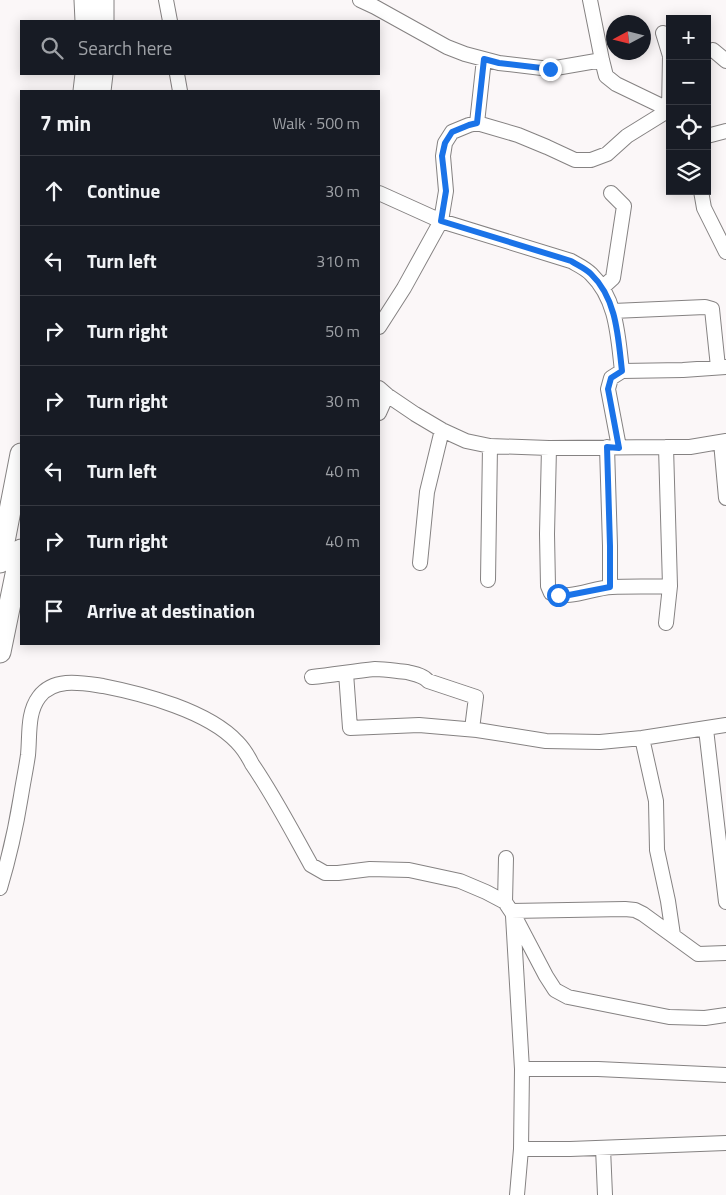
<!DOCTYPE html>
<html lang="en">
<head>
<meta charset="utf-8">
<style>
  :root { --surface:#171b24; --page:#20242c; --text:#f1f3f6; --muted:#9ea1a6; --line:#363941 }
  body { margin:0; font-family:"Titillium Web",sans-serif; background:var(--page); color:var(--text) }
  .controls { position:absolute; right:15px; top:15px; display:grid; overflow:hidden; border-radius:0px; box-shadow:0 2px 12px #0003 }
  .controls button { width:45px; height:45px; display:grid; place-items:center; padding:0; border:0; border-bottom:1px solid var(--line); background:var(--surface); color:var(--text); font:25px sans-serif }
  .compass { position:absolute; left:606px; top:15px; width:45px; height:45px; border-radius:50%; background:var(--surface); box-shadow:0 2px 12px #0003; rotate:263deg }
  .stop { position:absolute; width:15px; height:15px; margin:-11px; border:4px solid #1a73e8; border-radius:50%; background:#fff }
  .stop.end { background:#1a73e8; border-color:#fff; box-shadow:0 1px 5px #0008 }
  .list { margin:0; padding:0; list-style:none }
  h2 { display:flex; justify-content:space-between; align-items:center; height:65px; margin:0; padding:0 20px; font-size:21px }
  h2 small { font-size:16px; font-weight:400; color:var(--muted) }
  .list li { display:grid; grid-template-columns:32px 1fr auto; gap:15px; align-items:center; box-sizing:border-box; height:70px; padding:0 20px; border-top:1px solid var(--line) }
  .list b { display:block; font-size:19px; white-space:nowrap }
  .list em { font-size:16px; font-style:normal; color:var(--muted) }
  .icon { flex:none; width:28px; height:28px; fill:none; stroke:currentColor; stroke-width:2; stroke-linecap:round; stroke-linejoin:round }
  .map { position:relative; flex:none; width:726px; height:1195px; overflow:hidden }
  .search { position:absolute; background:var(--surface); box-shadow:0 2px 12px #0003; left:20px; top:20px; width:360px; height:55px; display:flex; align-items:center; gap:12px; box-sizing:border-box; padding:0 18px; border-radius:0px; color:var(--muted); font-size:19px }
  .panel { position:absolute; background:var(--surface); box-shadow:0 2px 12px #0003; left:20px; top:90px; width:360px; height:555px; border-radius:0px }
  .map>svg:first-child { display:block }
  .lines { fill:none; stroke-linecap:round; stroke-linejoin:round }
  .minor-casing { stroke:#858282; stroke-width:16 }
  .highway-casing { stroke:#858282; stroke-width:23 }
  .minor { stroke:#fff; stroke-width:14 }
  .highway { stroke:#fff; stroke-width:21 }
  .route { stroke:#1a73e8; stroke-width:6 }
</style>
</head>
<body>
<div class="map">
<svg width="726" height="1195" viewBox="0 0 726 1195">
  <rect width="100%" height="100%" fill="#fbf7f8"/>
  <g class="lines">
    <defs>
      <path id="minor" d="M 166,0 L 170,21
        M 360,0 L 375,7 L 447,47 L 465,54 L 499,63 L 550,69 L 602,60
        M 590,0 L 602,60 L 606,76 L 616,84 L 670,110
        M 713,50 L 726,61
        M 177,74 L 180,91
        M 477,123 L 484,59
        M 707,136 L 726,131
        M 701,191 L 704,208 L 726,252
        M 379,193 L 441,221 L 571,261 C 578,265 585,268 591,274 C 617,299 618,337 622,371
        M 602,288 L 613,278 L 624,206 L 611,193
        M 613,311 L 705,307 L 712,309 L 718,367
        M 379,327 L 404,288 L 441,221 L 446,191 L 443,156 L 445,143 L 452,132 L 469,125 L 477,123 L 518,135 L 547,147 L 575,160 L 591,160 L 607,154 L 627,136 L 669,110 L 670,56 L 663,33
        M 379,388 L 387,395 L 415,414 L 442,430 L 466,441 L 490,446 L 549,448 L 666,447 L 690,447 L 726,441
        M 379,413 L 387,395
        M 721,442 L 726,498
        M 607,447 L 610,546 L 610,587
        M 619,447 L 608,389 L 611,378 L 622,371 L 683,370 L 726,367
        M 549,448 L 547,534 L 548,586 L 551,593 C 570,600 592,588 612,587 C 631,586 651,587 670,586
        M 420,563 L 427,492 L 442,430
        M 488,580 L 490,446
        M 666,623 L 670,586 L 666,447
        M 346,673 L 350,728 L 419,725 L 477,730 L 546,741 L 600,742 L 642,738 L 726,725
        M 312,677 C 333,675 354,671 375,669 C 386,669 396,671 407,672 C 414,674 423,675 428,681 L 476,697 L 472,729
        M 706,729 L 726,902
        M 642,738 L 656,801 L 657,850 L 668,901 L 673,935
        M 0,888 C 9,858 16,827 21,796 C 23,783 26,769 28,755 C 30,735 27,713 39,697 C 54,677 82,683 103,686 C 144,694 208,711 237,742 C 243,748 248,756 252,764 C 274,796 292,831 311,865 L 325,873 L 338,873 L 370,869 L 409,870 L 460,881 L 486,892 L 505,902 L 515,917 L 546,976 L 555,990 L 568,997 L 669,1017 L 705,1018 L 726,1015
        M 505,902 L 506,858
        M 511,911 L 625,909 L 635,910 L 643,914 L 698,954 L 726,953
        M 513,916 L 522,1069 L 521,1149 L 517,1195
        M 522,1069 L 598,1069 L 726,1075
        M 603,1148 L 605,1195
        M 521,1149 L 570,1149 L 726,1143"/>
      <path id="highway" d="M 85,0 L 86,21
        M 103,21 L 103,0
        M 84,91 L 86,74
        M 100,91 L 102,74
        M 0,562 L 21,454
        M 0,652 L 21,550"/>
    </defs>
    <!-- minor casing -->
    <use href="#minor" class="minor-casing"/>
    <!-- highway casing -->
    <use href="#highway" class="highway-casing"/>
    <!-- minor -->
    <use href="#minor" class="minor"/>
    <!-- highway -->
    <use href="#highway" class="highway"/>
  </g>
  <g class="lines">
    <!-- route -->
    <path class="route" d="M 550,69 L 499,63 L 484,59 L 477,123 L 469,125 L 452,132 L 445,143 L 442,156 L 446,191 L 441,221 L 571,261 C 577,265 585,268 591,274 C 617,299 618,337 622,371 L 611,378 L 608,389 L 619,448 L 607,447 L 610,546 L 610,587 L 569,595 L 558,595"/>
  </g>
</svg>
<div class="controls">
<button>+</button>
<button>−</button>
<button><svg class="icon" aria-label="locate" viewBox="0 0 24 24"><circle cx="12" cy="12" r="6"/><path d="M12 2v4M12 18v4M2 12h4M18 12h4"/></svg></button>
<button><svg class="icon" aria-label="layers" viewBox="0 0 24 24"><path d="M12 4l9 5-9 5-9-5zM3 14l9 5 9-5"/></svg></button>
</div>
<svg class="compass" viewBox="-18 -18 36 36"><path d="M0-13l5 13h-10z" fill="#e53935"/><path d="M0 13l5-13h-10z" fill="#9ea1a6"/></svg>
<div class="stop" style="left:558px;top:595px"></div>
<div class="stop end" style="left:550px;top:69px"></div>
<div class="search"><svg class="icon" aria-label="search" viewBox="0 0 24 24"><circle cx="10" cy="10" r="6"/><path d="M15 15l6 6"/></svg>Search here</div>
<section class="panel">
<h2>7 min<small>Walk · 500 m</small></h2>
<ul class="list">
<li><svg class="icon" aria-label="ahead" viewBox="0 0 24 24"><path d="M12 20V5M6 11l6-6 6 6"/></svg><div><b>Continue</b></div><em>30 m</em></li>
<li><svg class="icon" aria-label="left" viewBox="0 0 24 24"><path d="M17 20v-9H6M10 6l-5 5 5 5"/></svg><div><b>Turn left</b></div><em>310 m</em></li>
<li><svg class="icon" aria-label="right" viewBox="0 0 24 24"><path d="M7 20v-9h11M14 6l5 5-5 5"/></svg><div><b>Turn right</b></div><em>50 m</em></li>
<li><svg class="icon" aria-label="right" viewBox="0 0 24 24"><path d="M7 20v-9h11M14 6l5 5-5 5"/></svg><div><b>Turn right</b></div><em>30 m</em></li>
<li><svg class="icon" aria-label="left" viewBox="0 0 24 24"><path d="M17 20v-9H6M10 6l-5 5 5 5"/></svg><div><b>Turn left</b></div><em>40 m</em></li>
<li><svg class="icon" aria-label="right" viewBox="0 0 24 24"><path d="M7 20v-9h11M14 6l5 5-5 5"/></svg><div><b>Turn right</b></div><em>40 m</em></li>
<li><svg class="icon" aria-label="arrive" viewBox="0 0 24 24"><path d="M6 21V4h12l-3 4 3 4H6"/></svg><div><b>Arrive at destination</b></div></li>
</ul>
</section>
</div>
</body>
</html>
